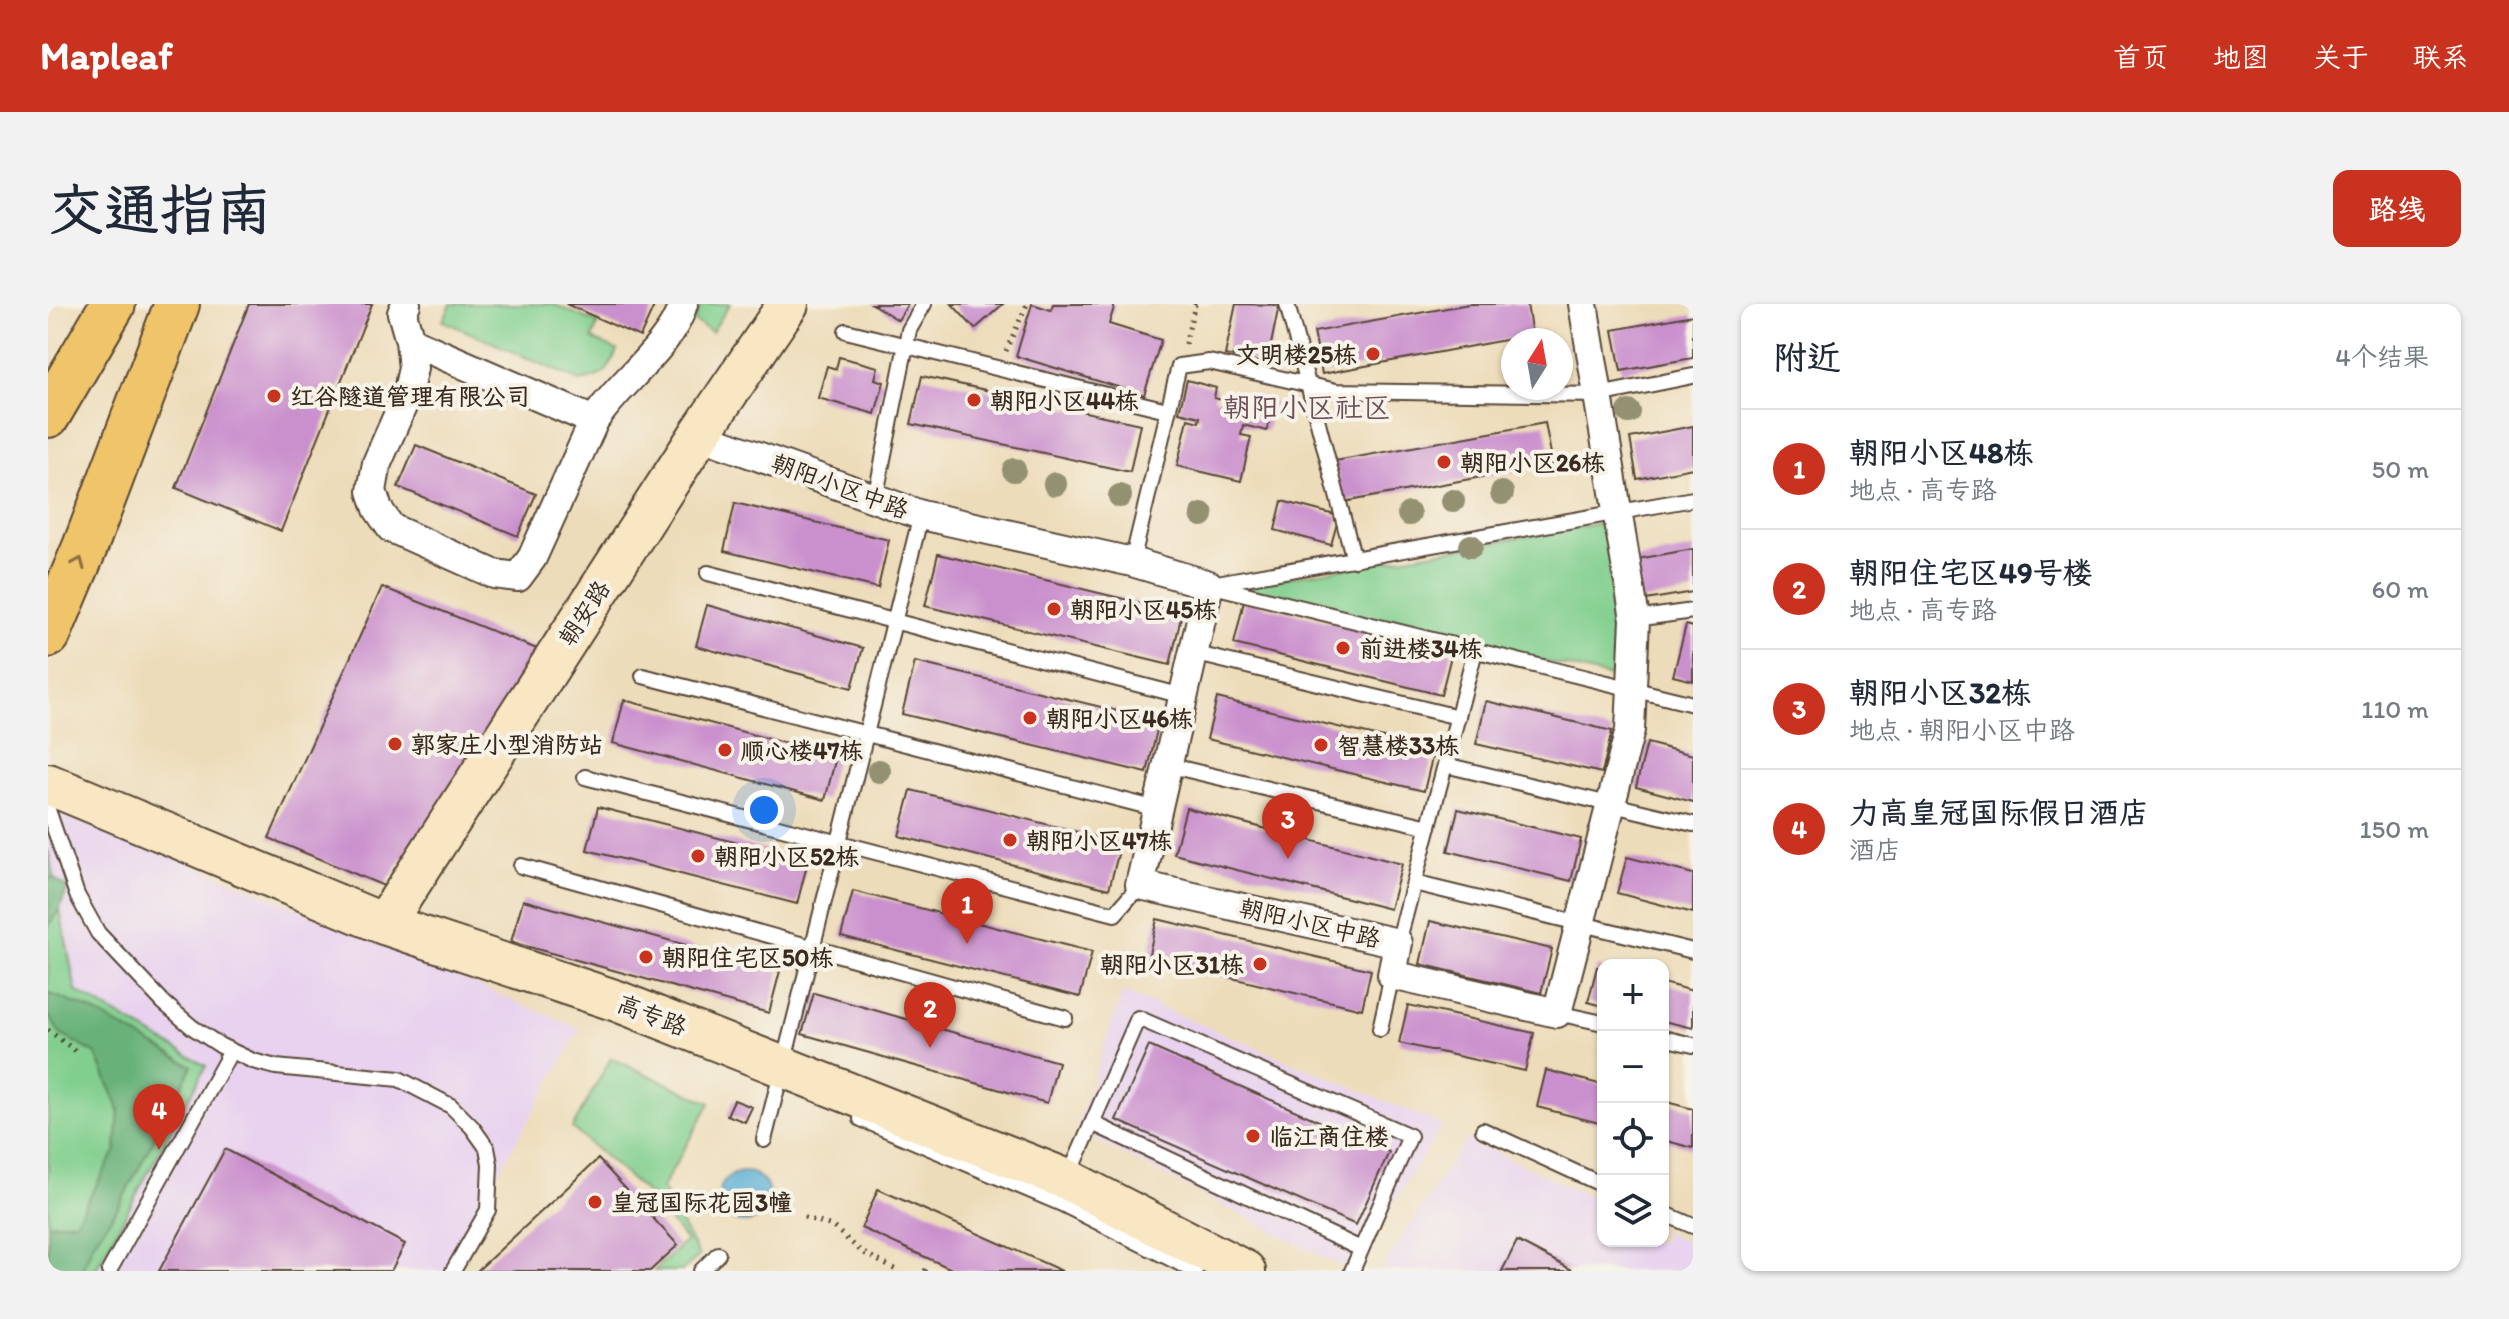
<!DOCTYPE html>
<html lang="zh">
<head>
<meta charset="utf-8">
<style>
  :root { --surface:#fff; --page:#f2f2f3; --text:#1f2937; --muted:#747a83; --line:#e0e1e3; --accent:#c8321e }
  body { margin:0; font-family:Itim,"LXGW WenKai TC",sans-serif; background:var(--page); color:var(--text) }
  .controls { position:absolute; right:24px; bottom:24px; display:grid; overflow:hidden; border-radius:16px; box-shadow:0 2px 6px #0004 }
  .controls button { width:72px; height:72px; display:grid; place-items:center; padding:0; border:0; border-bottom:2px solid var(--line); background:var(--surface); color:var(--text); font:40px sans-serif }
  .compass { position:absolute; left:1453px; top:24px; width:72px; height:72px; border-radius:50%; background:var(--surface); box-shadow:0 2px 6px #0004; rotate:11deg }
  .you { position:absolute; left:716px; top:506px; width:28px; height:28px; margin:-20px; border:6px solid #fff; border-radius:50%; background:#1a73e8; box-shadow:0 0 0 12px #1a73e833 }
  .badge { display:grid; place-items:center; width:52px; height:52px; border-radius:50%; background:var(--accent); color:#fff; font-size:26px; font-weight:700 }
  .pin { position:absolute; translate:-50% -66px; filter:drop-shadow(0 2px 4px #0008) }
  .pin::after { content:''; position:absolute; top:42px; width:28px; height:24px; background:inherit; clip-path:polygon(0 0,100% 0,50% 100%) }
  .list { margin:0; padding:0; list-style:none }
  h2 { display:flex; justify-content:space-between; align-items:center; height:104px; margin:0; padding:0 32px; font-size:34px }
  h2 small { font-size:26px; font-weight:400; color:var(--muted) }
  .list li { display:grid; grid-template-columns:52px 1fr auto; gap:24px; align-items:center; box-sizing:border-box; height:120px; padding:0 32px; border-top:2px solid var(--line) }
  .list b { display:block; font-size:30px; white-space:nowrap }
  .list p { margin:0; font-size:26px; white-space:nowrap; color:var(--muted) }
  .list em { font-size:26px; font-style:normal; color:var(--muted) }
  .icon { flex:none; width:44px; height:44px; fill:none; stroke:currentColor; stroke-width:2; stroke-linecap:round; stroke-linejoin:round }
  .map { position:relative; flex:none; width:1645px; height:967px; overflow:hidden; border-radius:16px }
  header { display:flex; align-items:center; gap:48px; box-sizing:border-box; height:112px; padding:0 40px; background:var(--accent); color:#fff }
  header strong { font-size:38px }
  nav { display:flex; gap:44px; margin-inline-start:auto; font-size:28px }
  .intro { display:flex; align-items:center; justify-content:space-between; box-sizing:border-box; height:192px; padding:0 48px }
  h1 { margin:0; font-size:56px }
  .button { padding:20px 36px; border-radius:16px; background:var(--accent); color:#fff; font-size:28px; font-weight:700 }
  main { display:flex; gap:48px; padding:0 48px }
  aside { flex:1; background:var(--surface); border-radius:16px; box-shadow:0 2px 6px #0004 }
  .map>svg:first-child { display:block }
  .built { fill:#e8d2ef }
  .green { fill:#81cf8e; stroke:#5e7c56; stroke-width:2 }
  .forest { fill:#68b279; stroke:#526e4c; stroke-width:2 }
  .water { fill:#58aed4; stroke:#4a6c79; stroke-width:2 }
  .building { fill:#ca90cd }
  .lines { fill:none; stroke-linecap:round; stroke-linejoin:round }
  .lane-casing { stroke:#564535; stroke-width:18 }
  .street-casing { stroke:#564535; stroke-width:32 }
  .secondary-casing { stroke:#564535; stroke-width:44 }
  .highway-casing { stroke:#564535; stroke-width:48 }
  .path { stroke:#564535; stroke-width:5; stroke-dasharray:2 6; stroke-linecap:butt }
  .lane { stroke:#fff; stroke-width:14 }
  .street { stroke:#fff; stroke-width:28 }
  .secondary { stroke:#f9e7c3; stroke-width:40 }
  .highway { stroke:#f0c469; stroke-width:44 }
  .tree { fill:#949173 }
  .oneway { stroke:#8c6f40 }
  .poi-dot { fill:#c8321e; stroke:#f7f3e8; stroke-width:3 }
  .labels { text-anchor:middle; dominant-baseline:central; stroke-width:8; stroke-linejoin:round; paint-order:stroke }
  .poi-label { font-size:24px; font-weight:bold; fill:#3b2a1e; stroke:#f7f3e8; text-anchor:start }
  .street-label { font-size:24px; fill:#3b2a1e; stroke:#f7f3e8 }
  .quarter-label { font-size:28px; fill:#6d4e5b; stroke:#f7f3e8 }
</style>
</head>
<body>
<header>
<strong>Mapleaf</strong>
<nav><a>首页</a><a>地图</a><a>关于</a><a>联系</a></nav>
</header>
<div class="intro"><h1>交通指南</h1><a class="button">路线</a></div>
<main>
<div class="map">
<svg width="1645" height="967" viewBox="0 0 1645 967">
  <rect width="100%" height="100%" fill="#f7f3e8"/>
  <filter id="ink" filterUnits="userSpaceOnUse"><feTurbulence type="fractalNoise" baseFrequency=".0125" numOctaves="2"/><feDisplacementMap in="SourceGraphic" scale="16" xChannelSelector="R" yChannelSelector="G"/><feConvolveMatrix kernelMatrix="1 2 1 2 8 2 1 2 1" color-interpolation-filters="sRGB"/></filter>
  <filter id="wash" filterUnits="userSpaceOnUse"><feTurbulence type="fractalNoise" baseFrequency=".006" numOctaves="4" result="noise"/><feDisplacementMap in="SourceGraphic" scale="32" xChannelSelector="R" yChannelSelector="G"/><feGaussianBlur stdDeviation="1.8" result="paint"/><feColorMatrix in="noise" values="0 0 0 0 0 0 0 0 0 0 0 0 0 0 0 0 0 1.4 0 .05"/><feComposite in="paint" operator="in"/></filter>
  <g filter="url(#wash)">
    <rect width="100%" height="100%" fill="#eddcb9"/>
    <!-- built -->
    <path class="built" d="M 0,499 L 532,725 L 395,967 L 0,967 Z
      M 1075,688 L 1394,821 L 1303,967 L 1028,826 Z
      M 1418,835 L 1555,899 L 1555,937 L 1615,937 L 1615,927 L 1645,941 L 1645,967 L 1333,967 Z"/>
    <!-- green -->
    <path class="green" d="M 403,0 L 505,0 L 550,19 L 544,35 L 569,46 C 560,69 557,72 532,77 L 395,17 Z
      M 653,0 L 682,0 L 664,28 L 646,17 Z
      M 1554,219 L 1578,312 L 1566,374 L 1191,282 Z
      M 0,546 L 28,687 L 158,762 L 47,967 L 0,967 Z
      M 563,754 L 662,799 L 614,884 L 651,952 L 634,967 L 606,967 L 638,937 L 603,893 L 524,824 Z"/>
    <!-- forest -->
    <path class="forest" d="M 4,573 L 20,584 L 12,604 L 0,623 L 0,575 Z
      M 0,689 L 41,705 L 144,762 L 71,902 L 46,938 L 34,967 L 0,967 L 0,920 L 28,917 L 68,846 L 71,805 L 48,750 L 12,730 L 0,710 Z"/>
    <!-- water -->
    <path class="water" d="M671 893a25 25 0 1 1 50 0a25 25 0 1 1-50 0Z"/>
    <g id="blocks">
      <!-- building -->
      <path class="building" d="M 201,0 L 324,0 L 233,227 L 128,184 Z
        M 518,0 L 607,0 L 592,33 Z
        M 824,0 L 860,0 L 850,16 Z
        M 904,0 L 955,0 L 927,25 Z
        M 984,0 L 1003,6 L 1005,0 L 1067,0 L 1061,20 L 1113,36 L 1096,91 L 968,52 Z
        M 1188,0 L 1231,1 L 1219,60 L 1177,51 Z
        M 1421,0 L 1479,0 L 1484,31 L 1274,70 L 1266,28 Z
        M 1645,11 L 1645,54 L 1573,67 L 1565,26 Z
        M 791,53 L 830,63 L 827,75 L 836,78 L 827,110 L 770,94 L 779,62 L 788,65 Z
        M 874,72 L 1092,120 L 1082,168 L 863,120 Z
        M 1139,76 L 1168,84 L 1166,94 L 1187,99 L 1189,90 L 1226,99 L 1219,127 L 1195,121 L 1193,131 L 1203,133 L 1193,177 L 1129,162 L 1140,115 L 1151,118 L 1152,113 L 1131,108 Z
        M 1497,119 L 1505,160 L 1295,198 L 1287,157 Z
        M 1645,122 L 1645,164 L 1589,175 L 1582,134 Z
        M 368,141 L 488,190 L 470,232 L 350,183 Z
        M 1234,197 L 1291,212 L 1283,241 L 1227,226 Z
        M 687,199 L 841,236 L 830,284 L 676,247 Z
        M 1645,245 L 1645,288 L 1592,297 L 1584,256 Z
        M 890,250 L 1134,309 L 1122,361 L 877,302 Z
        M 334,283 L 494,347 L 336,582 L 221,534 Z
        M 1196,297 L 1404,348 L 1393,391 L 1186,340 Z
        M 659,301 L 815,344 L 804,384 L 648,342 Z
        M 1638,321 L 1645,323 L 1645,377 L 1625,372 Z
        M 867,358 L 1111,417 L 1099,469 L 854,410 Z
        M 1169,394 L 1386,446 L 1376,487 L 1159,435 Z
        M 576,396 L 788,453 L 777,496 L 565,439 Z
        M 1438,397 L 1564,427 L 1554,469 L 1428,440 Z
        M 1599,439 L 1645,451 L 1645,498 L 1588,483 Z
        M 863,486 L 1073,539 L 1061,585 L 851,532 Z
        M 550,503 L 760,557 L 749,600 L 539,546 Z
        M 1138,504 L 1354,560 L 1342,605 L 1126,550 Z
        M 1410,505 L 1533,535 L 1523,577 L 1400,547 Z
        M 1579,553 L 1645,570 L 1645,609 L 1569,589 Z
        M 805,587 L 1044,648 L 1032,693 L 793,632 Z
        M 475,596 L 732,667 L 721,709 L 463,638 Z
        M 1109,615 L 1323,666 L 1314,705 L 1100,654 Z
        M 1382,617 L 1504,645 L 1493,689 L 1372,660 Z
        M 1549,663 L 1555,665 L 1555,702 L 1540,698 Z
        M 1615,679 L 1645,687 L 1645,724 L 1615,717 Z
        M 766,689 L 1010,758 L 999,799 L 754,730 Z
        M 1360,701 L 1486,729 L 1477,767 L 1351,739 Z
        M 1101,742 L 1341,848 L 1308,921 L 1068,816 Z
        M 1498,766 L 1555,781 L 1555,820 L 1489,803 Z
        M 686,796 L 704,803 L 697,818 L 679,811 Z
        M 1615,797 L 1645,805 L 1645,844 L 1615,836 Z
        M 177,845 L 357,940 L 343,967 L 111,967 Z
        M 550,855 L 630,941 L 602,967 L 429,967 Z
        M 830,885 L 1014,967 L 908,967 L 813,924 Z
        M 1469,937 L 1526,967 L 1454,967 Z"/>
    </g>
  </g>
  <g filter="url(#ink)">
    <use href="#blocks" fill-opacity="0" stroke="#564535" stroke-width="2"/>
    <g class="lines">
      <defs>
        <path id="lane" d="M 1239,0 L 1306,256
          M 798,27 L 1119,106
          M 827,195 L 861,26 L 876,0
          M 1084,258 L 1131,62 L 1161,58 L 1288,87 L 1551,91 L 1645,72
          M 660,269 L 1135,392
          M 1169,279 L 1645,195
          M 1161,281 L 1645,400
          M 1587,315 L 1645,307
          M 1145,349 L 1410,413
          M 595,372 L 1109,505
          M 1119,461 L 1381,523
          M 1397,461 L 1645,520
          M 537,473 L 1067,610 L 1092,581
          M 0,506 L 29,591 L 50,629 L 116,699 L 144,723 L 173,742 L 205,757 L 228,763 L 351,775 L 403,802 L 424,823 L 439,844 L 442,860 L 440,906 L 405,967
          M 473,562 L 1017,714
          M 1366,579 L 1645,647
          M 1350,639 L 1427,347
          M 1509,709 L 1555,719
          M 1332,725 L 1344,671
          M 1615,734 L 1645,741
          M 813,815 L 1014,900 L 1147,967
          M 1044,819 L 1313,945
          M 1435,826 L 1555,881
          M 716,836 L 873,211
          M 1021,872 L 1090,714 L 1362,832 L 1304,967
          M 1615,909 L 1645,922
          M 61,967 L 183,747
          M 653,967 L 670,950"/>
        <path id="street" d="M 358,0 L 354,9 L 362,37 L 546,117 C 570,79 624,42 635,0
          M 362,37 L 365,64 L 359,91 L 329,159 L 324,187 L 330,205 L 343,224 L 446,270 L 470,273 L 484,254 L 546,117
          M 651,131 L 873,211 L 1084,258 L 1161,281 L 1092,581 L 1350,639 L 1344,671 L 1509,709 L 1582,426 L 1587,315 L 1535,0"/>
        <path id="secondary" d="M 0,480 L 336,620 L 569,697 L 1020,876 L 1197,967
          M 336,620 L 651,131 L 740,0"/>
        <path id="highway" d="M 0,111 L 65,0
          M 0,331 L 37,243 L 129,0"/>
      </defs>
      <!-- lane casing -->
      <use href="#lane" class="lane-casing"/>
      <!-- street casing -->
      <use href="#street" class="street-casing"/>
      <!-- secondary casing -->
      <use href="#secondary" class="secondary-casing"/>
      <!-- highway casing -->
      <use href="#highway" class="highway-casing"/>
      <!-- path -->
      <path class="path" d="M 1137,40 L 1147,1 L 1150,0
        M 958,47 L 979,0
        M 0,726 L 29,748
        M 756,913 L 784,922 L 814,948 L 850,967
        M 877,967 L 879,963"/>
      <!-- lane -->
      <use href="#lane" class="lane"/>
      <!-- street -->
      <use href="#street" class="street"/>
      <!-- secondary -->
      <use href="#secondary" class="secondary"/>
      <!-- highway -->
      <use href="#highway" class="highway"/>
    </g>
    <!-- trees -->
    <g class="tree">
      <circle cx="1581" cy="108" r="12"/>
      <circle cx="966" cy="166" r="12"/>
      <circle cx="1007" cy="180" r="12"/>
      <circle cx="1454" cy="189" r="12"/>
      <circle cx="1072" cy="192" r="12"/>
      <circle cx="1405" cy="197" r="12"/>
      <circle cx="1361" cy="210" r="12"/>
      <circle cx="1154" cy="211" r="12"/>
      <circle cx="1423" cy="242" r="12"/>
      <circle cx="831" cy="467" r="12"/>
    </g>
    <!-- one-way arrows -->
    <defs><path id="oneway-chevron" d="M-2-3.5L2.5 0L-2 3.5" fill="none" stroke-width="1.6" stroke-linecap="round" stroke-linejoin="round" transform="scale(2)"/></defs>
    <use class="oneway" href="#oneway-chevron" transform="translate(31 259) rotate(-67)"/>
  </g>
  <!-- markers -->
  <g class="poi-dot">
    <circle cx="1325" cy="50" r="8"/>
    <circle cx="226" cy="92" r="8"/>
    <circle cx="926" cy="96" r="8"/>
    <circle cx="1396" cy="158" r="8"/>
    <circle cx="1006" cy="305" r="8"/>
    <circle cx="1295" cy="344" r="8"/>
    <circle cx="982" cy="414" r="8"/>
    <circle cx="347" cy="440" r="8"/>
    <circle cx="1273" cy="441" r="8"/>
    <circle cx="677" cy="446" r="8"/>
    <circle cx="962" cy="536" r="8"/>
    <circle cx="650" cy="552" r="8"/>
    <circle cx="598" cy="653" r="8"/>
    <circle cx="1212" cy="660" r="8"/>
    <circle cx="1205" cy="832" r="8"/>
    <circle cx="547" cy="898" r="8"/>
  </g>
  <g class="labels">
    <!-- poi labels -->
    <g class="poi-label">
      <text x="1309" y="50" text-anchor="end">文明楼25栋</text>
      <text x="242" y="92">红谷隧道管理有限公司</text>
      <text x="942" y="96">朝阳小区44栋</text>
      <text x="1412" y="158">朝阳小区26栋</text>
      <text x="1022" y="305">朝阳小区45栋</text>
      <text x="1311" y="344">前进楼34栋</text>
      <text x="998" y="414">朝阳小区46栋</text>
      <text x="363" y="440">郭家庄小型消防站</text>
      <text x="1289" y="441">智慧楼33栋</text>
      <text x="693" y="446">顺心楼47栋</text>
      <text x="978" y="536">朝阳小区47栋</text>
      <text x="666" y="552">朝阳小区52栋</text>
      <text x="614" y="653">朝阳住宅区50栋</text>
      <text x="1196" y="660" text-anchor="end">朝阳小区31栋</text>
      <text x="1221" y="832">临江商住楼</text>
      <text x="563" y="898">皇冠国际花园3幢</text>
    </g>
    <!-- street labels -->
    <g class="street-label">
      <text transform="translate(792 182) rotate(20)">朝阳小区中路</text>
      <text transform="translate(536 309) rotate(-57)">朝安路</text>
      <text transform="translate(1262 619) rotate(13)">朝阳小区中路</text>
      <text transform="translate(604 711) rotate(21)">高专路</text>
    </g>
    <!-- quarter labels -->
    <g class="quarter-label">
      <text x="1259" y="103">朝阳小区社区</text>
    </g>
  </g>
</svg>
<div class="controls">
<button>+</button>
<button>−</button>
<button><svg class="icon" aria-label="locate" viewBox="0 0 24 24"><circle cx="12" cy="12" r="6"/><path d="M12 2v4M12 18v4M2 12h4M18 12h4"/></svg></button>
<button><svg class="icon" aria-label="layers" viewBox="0 0 24 24"><path d="M12 4l9 5-9 5-9-5zM3 14l9 5 9-5"/></svg></button>
</div>
<svg class="compass" viewBox="-18 -18 36 36"><path d="M0-13l5 13h-10z" fill="#e53935"/><path d="M0 13l5-13h-10z" fill="#747a83"/></svg>
<div class="you"></div>
<div class="pin badge" style="left:919px;top:640px">1</div>
<div class="pin badge" style="left:882px;top:744px">2</div>
<div class="pin badge" style="left:1240px;top:555px">3</div>
<div class="pin badge" style="left:111px;top:846px">4</div>
</div>
<aside>
<h2>附近<small>4个结果</small></h2>
<ul class="list">
<li><span class="badge">1</span><div><b>朝阳小区48栋</b><p>地点 · 高专路</p></div><em>50 m</em></li>
<li><span class="badge">2</span><div><b>朝阳住宅区49号楼</b><p>地点 · 高专路</p></div><em>60 m</em></li>
<li><span class="badge">3</span><div><b>朝阳小区32栋</b><p>地点 · 朝阳小区中路</p></div><em>110 m</em></li>
<li><span class="badge">4</span><div><b>力高皇冠国际假日酒店</b><p>酒店</p></div><em>150 m</em></li>
</ul>
</aside>
</main>
</body>
</html>
